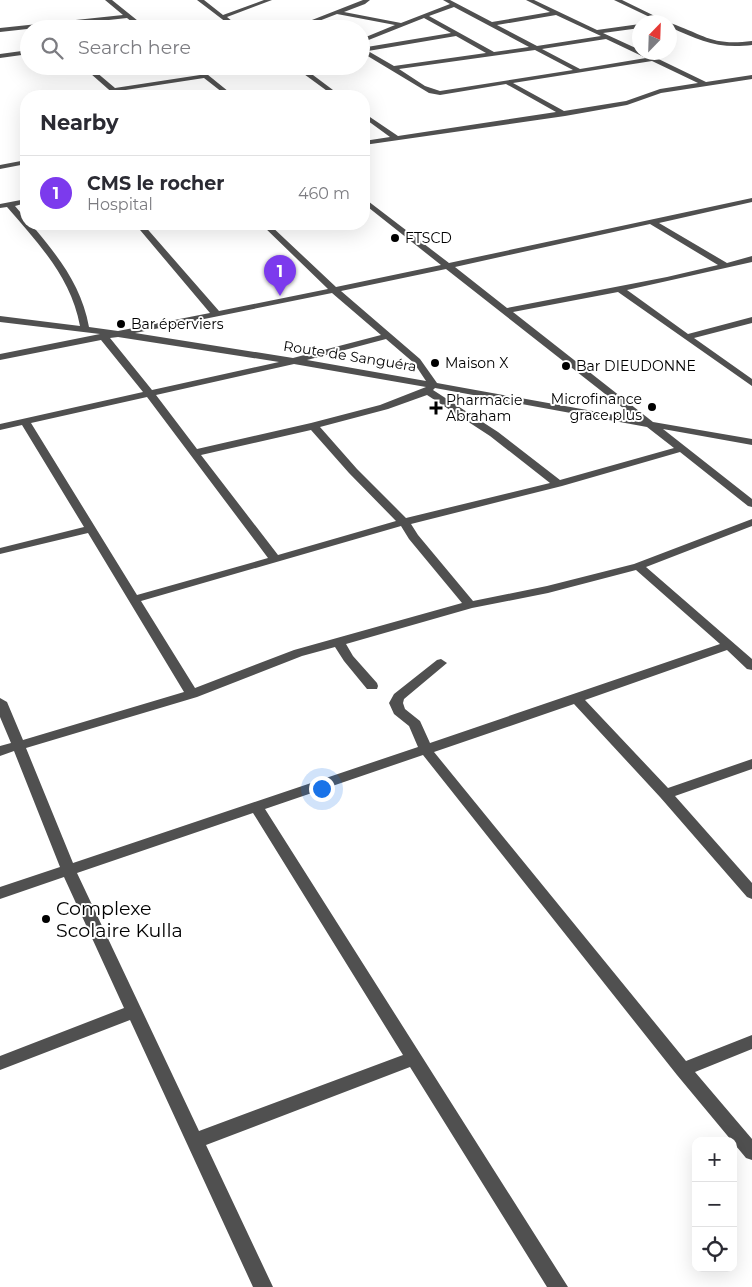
<!DOCTYPE html>
<html lang="en">
<head>
<meta charset="utf-8">
<style>
  :root { --surface:#fff; --page:#f2f2f3; --text:#2b2b33; --muted:#7c7c81; --line:#e1e1e2; --accent:#7c3aed }
  body { margin:0; font-family:Montserrat,sans-serif; background:var(--page); color:var(--text) }
  .controls { position:absolute; right:15px; bottom:15px; display:grid; overflow:hidden; border-radius:10px; box-shadow:0 5px 20px #0002 }
  .controls button { width:45px; height:45px; display:grid; place-items:center; padding:0; border:0; border-bottom:1px solid var(--line); background:var(--surface); color:var(--text); font:25px sans-serif }
  .compass { position:absolute; left:632px; top:15px; width:45px; height:45px; border-radius:50%; background:var(--surface); box-shadow:0 5px 20px #0002; rotate:23deg }
  .you { position:absolute; left:321px; top:788px; width:18px; height:18px; margin:-12px; border:4px solid #fff; border-radius:50%; background:#1a73e8; box-shadow:0 0 0 8px #1a73e833 }
  .badge { display:grid; place-items:center; width:32px; height:32px; border-radius:50%; background:var(--accent); color:#fff; font-size:16px; font-weight:700 }
  .pin { position:absolute; translate:-50% -41px; filter:drop-shadow(0 1px 2px #0008) }
  .pin::after { content:''; position:absolute; top:26px; width:18px; height:15px; background:inherit; clip-path:polygon(0 0,100% 0,50% 100%) }
  .list { margin:0; padding:0; list-style:none }
  h2 { display:flex; justify-content:space-between; align-items:center; height:65px; margin:0; padding:0 20px; font-size:21px }
  h2 small { font-size:16px; font-weight:400; color:var(--muted) }
  .list li { display:grid; grid-template-columns:32px 1fr auto; gap:15px; align-items:center; box-sizing:border-box; height:75px; padding:0 20px; border-top:1px solid var(--line) }
  .list b { display:block; font-size:19px; white-space:nowrap }
  .list p { margin:0; font-size:16px; white-space:nowrap; color:var(--muted) }
  .list em { font-size:16px; font-style:normal; color:var(--muted) }
  .icon { flex:none; width:28px; height:28px; fill:none; stroke:currentColor; stroke-width:2; stroke-linecap:round; stroke-linejoin:round }
  .map { position:relative; flex:none; width:752px; height:1287px; overflow:hidden }
  .search { position:absolute; background:var(--surface); box-shadow:0 5px 20px #0002; left:20px; top:20px; width:350px; height:55px; display:flex; align-items:center; gap:12px; box-sizing:border-box; padding:0 18px; border-radius:28px; color:var(--muted); font-size:19px }
  .panel { position:absolute; background:var(--surface); box-shadow:0 5px 20px #0002; left:20px; top:90px; width:350px; height:140px; border-radius:20px }
  .map>svg:first-child { display:block }
  .lines { fill:none; stroke-linecap:round; stroke-linejoin:round }
  .minor { fill:#505050; fill-rule:evenodd }
  .poi-dot { fill:#000; stroke:#fff; stroke-width:2 }
  .labels { text-anchor:middle; dominant-baseline:central; stroke-width:4; stroke-linejoin:round; paint-order:stroke }
  .far-poi-label { font-size:14px; fill:#000; stroke:#fff; text-anchor:start }
  .far-street-label { font-size:14px; fill:#000; stroke:#fff }
  .near-poi-label { font-size:19px; fill:#000; stroke:#fff; text-anchor:start }
</style>
</head>
<body>
<div class="map">
<svg width="752" height="1287" viewBox="0 0 752 1287">
  <rect width="100%" height="100%" fill="#fff"/>
  <g class="lines">
    <!-- minor -->
    <path class="minor" d="M 105,0 L 112,0 L 148,29 L 141,29 L 127,18 L 0,32 L 0,28 L 123,15 Z
      M 197,0 L 204,0 L 223,15 L 264,0 L 272,0 L 227,17 L 242,29 L 235,29 Z
      M 363,0 L 370,0 L 365,4 L 344,12 L 401,23 L 450,4 L 443,0 L 450,0 L 492,22 L 550,12 L 526,0 L 534,0 L 597,30 L 640,24 L 640,28 L 603,33 L 640,50 L 640,52 L 644,52 L 706,82 L 752,75 L 752,79 L 661,93 L 627,105 L 565,116 L 364,145 L 364,141 L 390,137 L 364,118 L 364,113 L 398,136 L 556,112 L 506,84 L 440,95 L 429,93 L 361,52 L 361,48 L 451,33 L 424,18 L 361,43 L 361,39 L 395,25 L 337,14 L 298,29 L 289,29 ZM 454,7 L 529,47 L 494,52 L 429,16 ZM 556,15 L 601,36 L 537,46 L 497,25 ZM 456,36 L 486,53 L 394,66 L 368,51 ZM 606,39 L 646,58 L 580,69 L 542,49 ZM 535,50 L 573,70 L 440,91 L 425,86 L 399,69 ZM 652,61 L 698,83 L 660,89 L 626,101 L 564,111 L 513,83 Z
      M 614,0 L 622,0 L 667,22 L 660,22 Z
      M 670,23 C 705,35 711,46 752,41 L 752,45 C 718,49 700,41 670,27 Z
      M 29,50 L 29,54 L 0,58 L 0,54 Z
      M 82,66 L 89,66 L 115,88 L 200,75 L 190,66 L 197,66 L 234,96 L 227,96 L 204,78 L 119,91 L 122,95 L 116,96 Z
      M 293,66 L 301,66 L 341,96 L 334,96 Z
      M 26,160 L 26,164 L 0,169 L 0,165 Z
      M 364,198 L 449,263 L 752,198 L 752,202 L 659,223 L 727,263 L 752,256 L 752,262 L 627,290 L 688,334 L 752,317 L 752,323 L 694,338 L 752,379 L 752,386 L 618,292 L 513,312 L 653,422 L 752,439 L 752,445 L 663,429 L 752,499 L 752,507 L 748,506 L 680,452 L 562,486 L 411,524 L 418,535 L 473,601 L 547,586 L 634,564 L 752,519 L 752,526 L 646,567 L 752,659 L 752,670 L 747,669 L 727,650 L 585,700 L 668,788 L 752,759 L 752,769 L 675,796 L 752,883 L 752,899 L 747,897 L 660,797 L 574,704 L 434,752 L 686,1061 L 752,1035 L 752,1049 L 695,1072 L 752,1139 L 752,1160 L 746,1158 L 677,1075 L 423,755 L 265,809 L 568,1287 L 547,1287 L 410,1067 L 206,1145 L 273,1287 L 253,1287 L 130,1020 L 0,1070 L 0,1056 L 124,1008 L 64,877 L 0,899 L 0,887 L 60,867 L 14,751 L 0,756 L 0,746 L 11,743 L 0,717 L 0,698 L 7,702 L 23,740 L 184,692 L 88,533 L 0,554 L 0,548 L 84,527 L 22,425 L 0,430 L 0,424 L 143,392 L 101,340 L 0,360 L 0,354 L 100,334 L 0,322 L 0,316 L 80,326 C 71,277 38,243 7,207 L 0,208 L 0,204 L 26,199 L 26,203 L 15,206 L 26,219 L 26,224 L 30,224 L 36,230 C 61,260 82,288 89,327 L 118,331 L 210,313 L 135,224 L 143,224 L 219,311 L 328,289 L 261,224 L 269,224 L 336,287 L 441,265 L 364,204 ZM 650,224 L 718,265 L 667,277 L 507,308 L 455,267 ZM 446,269 L 637,419 L 437,383 L 420,359 L 341,291 ZM 332,293 L 381,335 L 293,358 L 135,333 ZM 118,337 L 279,362 L 152,390 L 110,338 ZM 386,339 L 414,363 L 426,381 L 307,360 ZM 294,364 L 426,387 L 380,405 L 311,423 L 197,449 L 156,395 ZM 435,388 L 647,427 L 674,448 L 560,480 L 498,432 L 433,390 ZM 427,395 L 490,436 L 550,483 L 406,518 L 357,469 L 320,427 L 388,409 ZM 147,397 L 268,558 L 137,595 L 31,423 ZM 311,430 L 349,473 L 396,521 L 278,555 L 201,455 ZM 401,526 L 409,539 L 462,603 L 294,650 L 195,688 L 141,601 ZM 636,570 L 720,644 L 430,743 L 420,721 L 405,709 L 403,703 L 404,699 L 447,663 L 441,659 L 437,660 L 394,694 L 389,703 L 394,714 L 409,726 L 418,747 L 73,863 L 26,748 L 197,697 L 302,656 L 335,647 L 344,661 L 367,689 L 377,689 L 378,686 L 377,683 L 353,656 L 346,644 L 472,608 L 548,593 ZM 253,813 L 403,1055 L 199,1131 L 77,873 Z"/>
  </g>
  <!-- markers -->
  <g class="poi-dot">
    <circle cx="395" cy="238" r="5"/>
    <circle cx="121" cy="324" r="5"/>
    <circle cx="435" cy="363" r="5"/>
    <circle cx="566" cy="366" r="5"/>
    <circle cx="652" cy="407" r="5"/>
    <path d="M433.5 400.5h5v5h5v5h-5v5h-5v-5h-5v-5h5z"/>
    <circle cx="46" cy="919" r="5"/>
  </g>
  <g class="labels">
    <!-- far-poi labels -->
    <g class="far-poi-label">
      <text x="405" y="238">FTSCD</text>
      <text x="131" y="324">Bar éperviers</text>
      <text x="445" y="363">Maison X</text>
      <text x="576" y="366">Bar DIEUDONNE</text>
      <text x="642" y="399" text-anchor="end">Microfinance<tspan x="642" dy="16">grace plus</tspan></text>
      <text x="446" y="400">Pharmacie<tspan x="446" dy="16">Abraham</tspan></text>
    </g>
    <!-- far-street labels -->
    <g class="far-street-label">
      <text transform="translate(350 356) rotate(9)">Route de Sanguéra</text>
    </g>
    <!-- near-poi labels -->
    <g class="near-poi-label">
      <text x="56" y="908">Complexe<tspan x="56" dy="22">Scolaire Kulla</tspan></text>
    </g>
  </g>
</svg>
<div class="controls">
<button>+</button>
<button>−</button>
<button><svg class="icon" aria-label="locate" viewBox="0 0 24 24"><circle cx="12" cy="12" r="6"/><path d="M12 2v4M12 18v4M2 12h4M18 12h4"/></svg></button>
</div>
<svg class="compass" viewBox="-18 -18 36 36"><path d="M0-13l5 13h-10z" fill="#e53935"/><path d="M0 13l5-13h-10z" fill="#7c7c81"/></svg>
<div class="you"></div>
<div class="pin badge" style="left:280px;top:296px">1</div>
<div class="search"><svg class="icon" aria-label="search" viewBox="0 0 24 24"><circle cx="10" cy="10" r="6"/><path d="M15 15l6 6"/></svg>Search here</div>
<section class="panel">
<h2>Nearby<small></small></h2>
<ul class="list">
<li><span class="badge">1</span><div><b>CMS le rocher</b><p>Hospital</p></div><em>460 m</em></li>
</ul>
</section>
</div>
</body>
</html>
